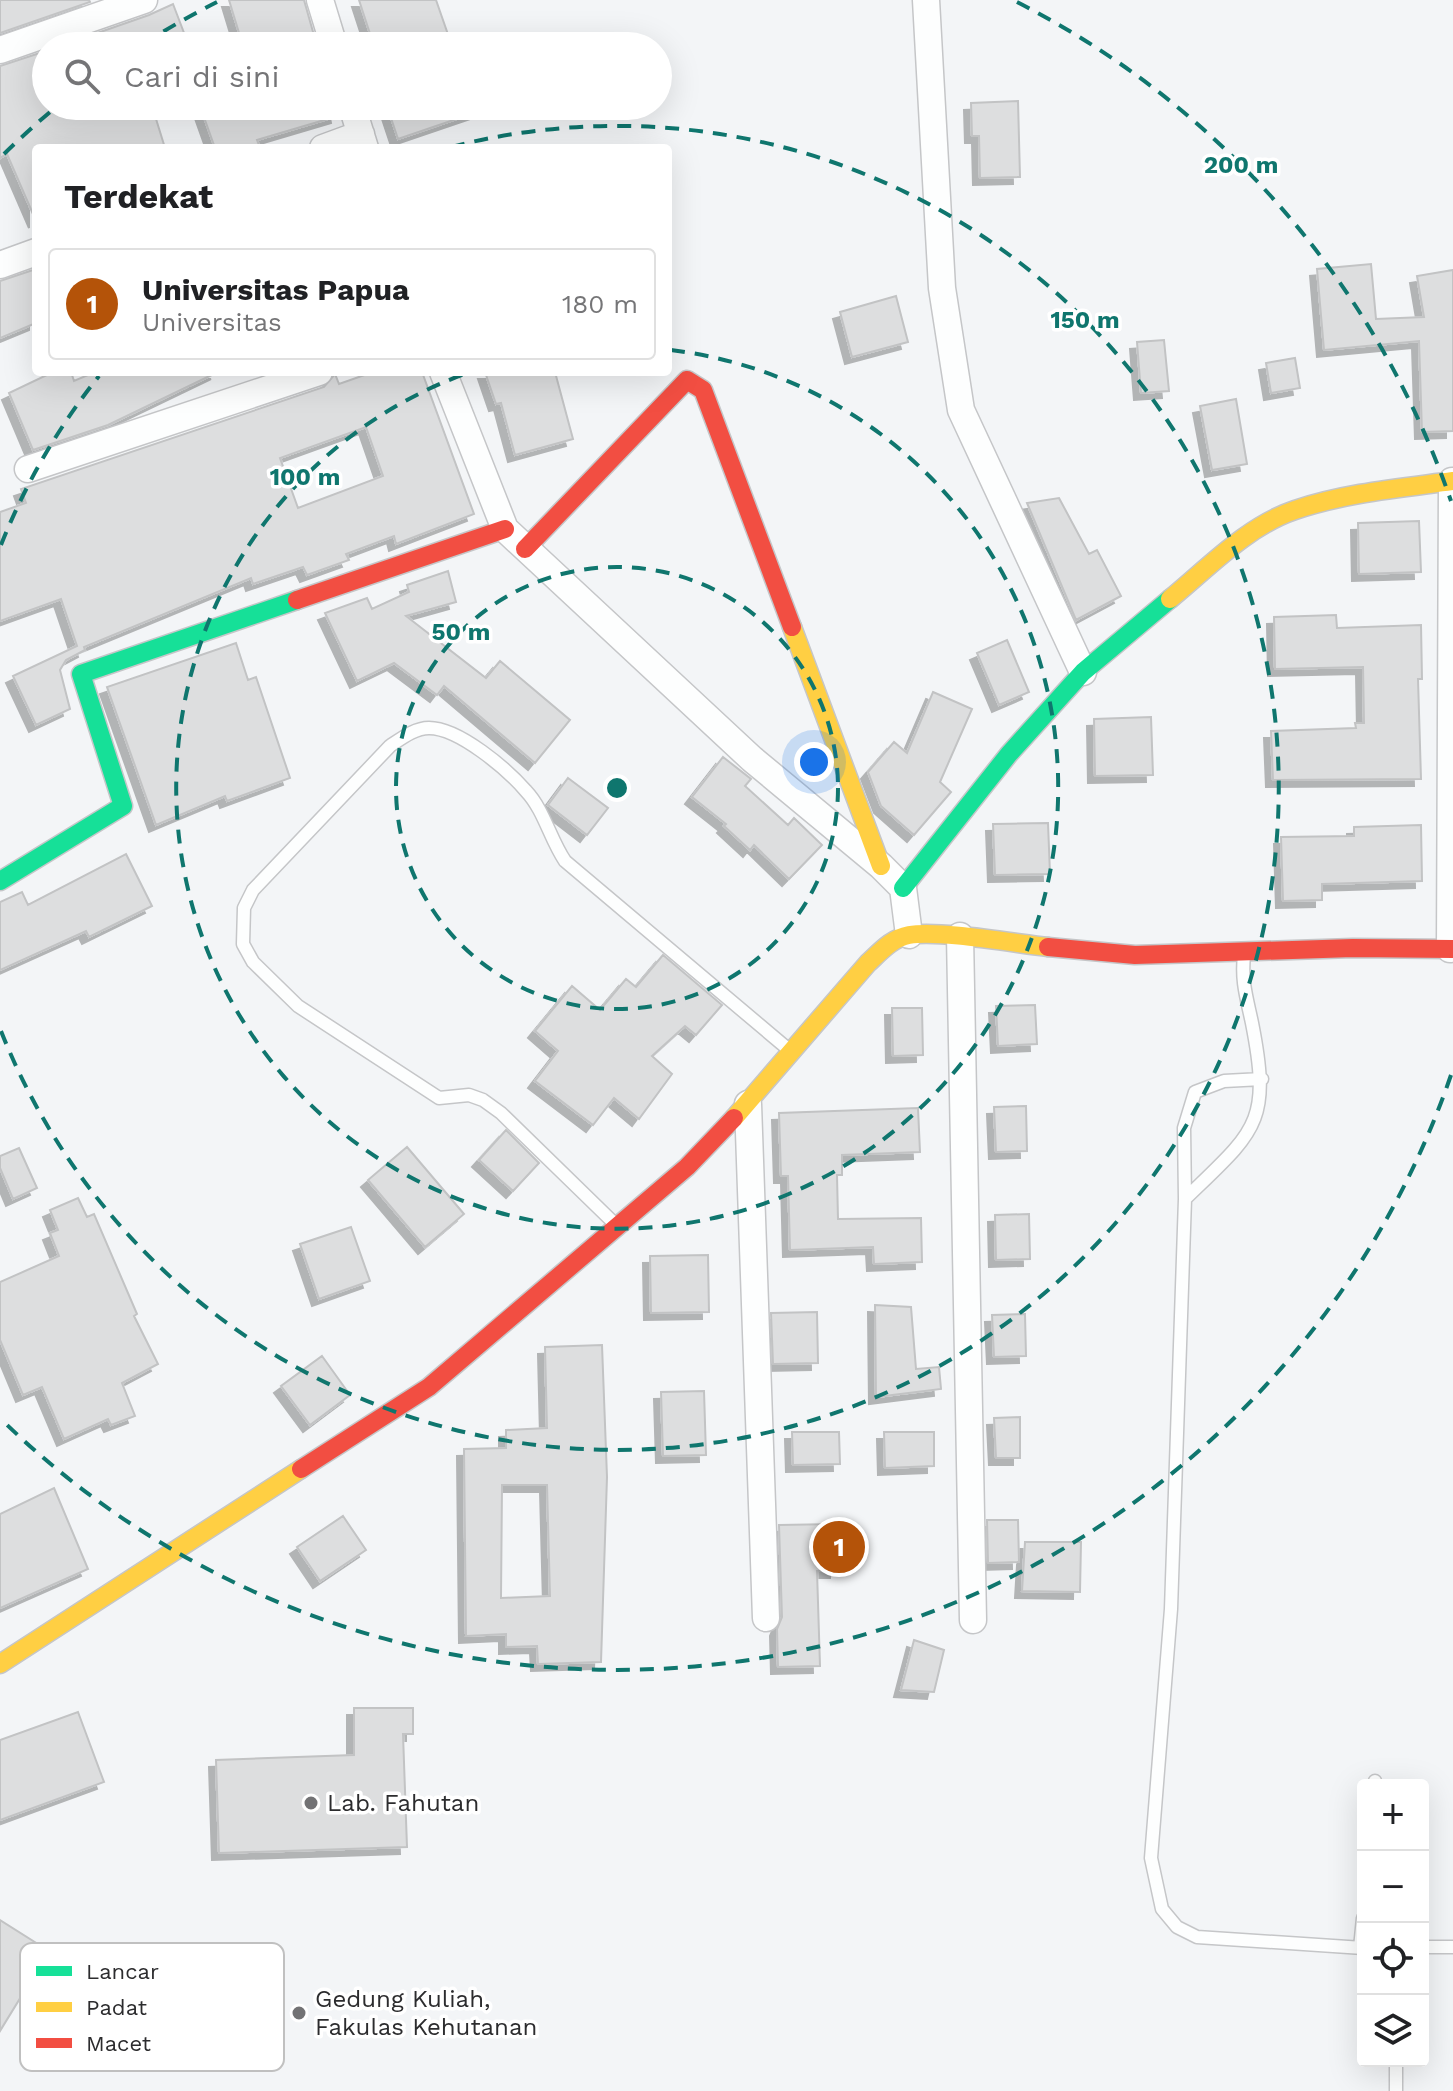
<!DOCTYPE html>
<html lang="id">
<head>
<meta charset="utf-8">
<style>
  :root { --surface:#fff; --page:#f6f6f6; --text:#202124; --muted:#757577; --line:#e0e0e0; --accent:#b45309 }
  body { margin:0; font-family:"Work Sans",sans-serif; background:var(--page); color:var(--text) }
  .controls { position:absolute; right:24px; bottom:24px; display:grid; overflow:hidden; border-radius:8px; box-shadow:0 8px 32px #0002 }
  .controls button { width:72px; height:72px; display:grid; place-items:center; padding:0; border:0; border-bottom:2px solid var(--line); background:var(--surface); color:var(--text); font:40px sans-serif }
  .you { position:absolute; left:814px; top:762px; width:28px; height:28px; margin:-20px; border:6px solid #fff; border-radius:50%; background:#1a73e8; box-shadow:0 0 0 12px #1a73e833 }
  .badge { display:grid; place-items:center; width:52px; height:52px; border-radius:50%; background:var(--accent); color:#fff; font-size:26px; font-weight:700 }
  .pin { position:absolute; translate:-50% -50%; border:4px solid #fff; box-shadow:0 2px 8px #0006 }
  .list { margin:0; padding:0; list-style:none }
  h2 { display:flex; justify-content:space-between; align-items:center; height:104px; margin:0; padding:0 32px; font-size:34px }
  h2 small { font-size:26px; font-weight:400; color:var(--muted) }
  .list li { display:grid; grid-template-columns:52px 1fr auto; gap:24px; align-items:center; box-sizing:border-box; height:112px; margin:0 16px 16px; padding:0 16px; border:2px solid var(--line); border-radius:8px }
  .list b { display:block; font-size:30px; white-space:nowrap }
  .list p { margin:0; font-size:26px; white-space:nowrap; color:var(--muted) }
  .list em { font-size:26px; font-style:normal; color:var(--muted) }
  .icon { flex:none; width:44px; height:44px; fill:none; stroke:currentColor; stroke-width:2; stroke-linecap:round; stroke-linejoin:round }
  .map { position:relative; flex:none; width:1453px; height:2091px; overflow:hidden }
  .search { position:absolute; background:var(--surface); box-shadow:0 8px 32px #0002; left:32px; top:32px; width:640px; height:88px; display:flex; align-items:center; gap:20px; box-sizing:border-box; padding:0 28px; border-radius:44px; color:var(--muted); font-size:30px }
  .panel { position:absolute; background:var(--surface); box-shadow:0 8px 32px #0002; left:32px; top:144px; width:640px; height:232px; border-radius:8px }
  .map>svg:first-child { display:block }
  .building { fill:#dddedf; stroke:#c2c3c4; stroke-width:2; fill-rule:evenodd; filter:url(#shadow) }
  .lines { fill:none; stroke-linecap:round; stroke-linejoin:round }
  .lane-casing { stroke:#c5c6c8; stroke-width:15 }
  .street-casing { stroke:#c5c6c8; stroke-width:29 }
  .fast-casing { stroke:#c5c6c8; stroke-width:21 }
  .slow-casing { stroke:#c5c6c8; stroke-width:21 }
  .jam-casing { stroke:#c5c6c8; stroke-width:21 }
  .lane { stroke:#fdfefe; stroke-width:12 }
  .street { stroke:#fdfefe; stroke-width:26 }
  .fast { stroke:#16e098; stroke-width:18 }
  .slow { stroke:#ffcf43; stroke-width:18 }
  .jam { stroke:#f24e42; stroke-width:18 }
  .ring { fill:none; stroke:#0f766e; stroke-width:4; stroke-dasharray:14 10 }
  .poi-dot { fill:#727274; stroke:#fff; stroke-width:3 }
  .labels { text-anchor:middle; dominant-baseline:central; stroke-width:7; stroke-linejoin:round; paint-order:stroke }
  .poi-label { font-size:24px; fill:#2c2c2e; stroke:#fff; text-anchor:start }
  .key { fill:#fff; stroke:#c0c0c0; stroke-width:2 }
  .key-label { font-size:22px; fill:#2c2c2e }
  .centre { fill:#0f766e; stroke:#fff; stroke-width:4 }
  .ring-label { font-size:24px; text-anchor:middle; font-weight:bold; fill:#0f766e; stroke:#fff; stroke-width:7; stroke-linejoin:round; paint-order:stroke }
</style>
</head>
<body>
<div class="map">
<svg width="1453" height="2091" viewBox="0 0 1453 2091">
  <defs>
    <filter id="shadow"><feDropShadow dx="-7" dy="7" stdDeviation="0" flood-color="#0004"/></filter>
  </defs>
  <rect width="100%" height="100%" fill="#f3f5f7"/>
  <!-- building -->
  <path class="building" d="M 0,0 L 89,0 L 90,2 L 0,33 Z
    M 229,0 L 304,0 L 317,46 L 243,46 Z
    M 359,0 L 436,0 L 452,46 L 374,46 Z
    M 173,4 L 189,46 L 60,46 L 149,15 Z
    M 46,51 L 46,106 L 152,106 L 165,148 L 36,148 L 36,221 L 7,154 L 0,158 L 0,66 Z
    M 1018,101 L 1020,177 L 980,178 L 979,136 L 972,136 L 971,103 Z
    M 200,106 L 336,106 L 338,116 L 257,140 L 260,148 L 215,148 Z
    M 387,106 L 483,106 L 483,110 L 398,139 Z
    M 1371,264 L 1376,319 L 1424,317 L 1417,276 L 1453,270 L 1453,431 L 1422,432 L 1419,341 L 1324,350 L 1317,269 Z
    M 36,269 L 36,323 L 0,338 L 0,281 Z
    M 896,296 L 908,342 L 852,357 L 840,312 Z
    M 1164,340 L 1169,391 L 1141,393 L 1137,342 Z
    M 1295,358 L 1300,388 L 1271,393 L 1266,363 Z
    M 53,372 L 71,372 L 74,381 L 95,372 L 218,372 L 108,425 L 33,450 L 9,393 Z
    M 373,372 L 422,372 L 474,514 L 396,544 L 394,536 L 346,554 L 349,560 L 307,575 L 303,567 L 253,584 L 251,578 L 84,647 L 85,650 L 66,660 L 60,670 L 70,709 L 36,725 L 13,676 L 77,646 L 61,599 L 0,621 L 0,512 L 26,503 L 21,489 L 324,387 L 335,374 L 339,384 ZM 366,427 L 383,476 L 298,508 L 280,458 Z
    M 485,372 L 555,372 L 573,439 L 515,455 L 501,403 L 496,404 Z
    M 1236,399 L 1247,464 L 1212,470 L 1200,406 Z
    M 1059,498 L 1089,554 L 1097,550 L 1121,596 L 1076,620 L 1027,503 Z
    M 1419,521 L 1421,572 L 1359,574 L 1358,523 Z
    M 448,571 L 456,602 L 406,616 L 486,678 L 500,661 L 570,720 L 535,763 L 444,686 L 437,695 L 394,663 L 357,681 L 325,613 L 367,598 L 372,609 L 409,592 L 407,585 Z
    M 1336,615 L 1337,628 L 1421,625 L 1422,679 L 1418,679 L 1421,779 L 1273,780 L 1271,731 L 1356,728 L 1355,723 L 1364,723 L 1363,667 L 1275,669 L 1274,617 Z
    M 1007,640 L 1029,692 L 999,705 L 977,653 Z
    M 236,643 L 248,680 L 256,677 L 290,778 L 227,801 L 225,796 L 156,825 L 107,687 Z
    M 933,692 L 972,709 L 940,782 L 951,792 L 914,835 L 881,806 L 868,772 L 894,742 L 907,753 Z
    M 1151,717 L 1153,775 L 1095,776 L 1094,719 Z
    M 723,757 L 751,779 L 745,786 L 788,825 L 794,818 L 822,845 L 789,879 L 754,845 L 750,850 L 724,826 L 726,824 L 692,797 Z
    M 568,778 L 608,808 L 587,835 L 548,805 Z
    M 1048,823 L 1050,874 L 995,875 L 993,824 Z
    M 1421,825 L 1422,881 L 1322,884 L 1322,900 L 1283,901 L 1281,837 L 1354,836 L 1354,827 Z
    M 126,854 L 152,906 L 89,937 L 86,931 L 0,970 L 0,902 L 22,892 L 28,905 Z
    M 663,955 L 722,1005 L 696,1035 L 685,1026 L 652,1056 L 672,1074 L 639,1119 L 614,1098 L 593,1125 L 535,1081 L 558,1051 L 535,1031 L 572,986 L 600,1010 L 626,979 L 636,987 Z
    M 1035,1005 L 1037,1044 L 998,1046 L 996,1006 Z
    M 892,1008 L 922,1008 L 923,1055 L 893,1056 Z
    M 1026,1106 L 1027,1151 L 996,1152 L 994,1107 Z
    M 918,1108 L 920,1152 L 842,1155 L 842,1175 L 837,1175 L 838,1219 L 921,1218 L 922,1262 L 874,1264 L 873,1247 L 790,1250 L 788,1176 L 781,1176 L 779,1113 Z
    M 506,1130 L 539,1163 L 513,1191 L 479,1160 Z
    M 407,1147 L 464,1214 L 425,1247 L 368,1180 Z
    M 19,1148 L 37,1188 L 13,1199 L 0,1168 L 0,1156 Z
    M 78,1198 L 87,1217 L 94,1214 L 137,1314 L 134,1316 L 158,1364 L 122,1383 L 135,1416 L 111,1425 L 108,1419 L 64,1439 L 42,1387 L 23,1395 L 0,1340 L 0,1282 L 59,1256 L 50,1233 L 58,1230 L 50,1210 Z
    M 1029,1214 L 1030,1259 L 996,1260 L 995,1215 Z
    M 351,1227 L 370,1281 L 319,1299 L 300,1244 Z
    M 708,1255 L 709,1312 L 651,1313 L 650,1256 Z
    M 875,1305 L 911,1307 L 916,1369 L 939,1367 L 941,1389 L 876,1397 Z
    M 817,1312 L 818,1363 L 773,1364 L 771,1313 Z
    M 1025,1314 L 1026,1356 L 994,1357 L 992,1315 Z
    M 602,1345 L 607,1477 L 601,1662 L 538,1664 L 537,1646 L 506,1647 L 506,1634 L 466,1636 L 464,1449 L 506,1448 L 506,1430 L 547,1428 L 545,1347 ZM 502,1485 L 547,1485 L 550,1596 L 501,1598 Z
    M 322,1356 L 350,1395 L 310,1425 L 281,1386 Z
    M 704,1391 L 706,1455 L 663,1456 L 661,1392 Z
    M 1020,1417 L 1020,1458 L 996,1458 L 994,1418 Z
    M 792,1432 L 839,1432 L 840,1464 L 793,1465 Z
    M 884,1432 L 934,1432 L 934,1466 L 885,1468 Z
    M 54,1488 L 88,1569 L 0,1608 L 0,1514 Z
    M 343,1516 L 366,1550 L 320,1581 L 297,1547 Z
    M 987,1520 L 1018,1520 L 1019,1562 L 988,1563 Z
    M 836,1524 L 837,1571 L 817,1571 L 820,1666 L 778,1667 L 777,1629 L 782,1617 L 779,1525 Z
    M 1025,1542 L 1081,1542 L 1080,1592 L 1022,1591 Z
    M 914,1640 L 944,1650 L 934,1692 L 901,1690 Z
    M 354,1708 L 413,1708 L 413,1734 L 403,1734 L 407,1847 L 219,1853 L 216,1760 L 354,1755 Z
    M 78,1712 L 104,1782 L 0,1820 L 0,1740 Z
    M 0,1920 L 49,1951 L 0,2031 Z"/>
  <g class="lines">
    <defs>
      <path id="lane" d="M 1244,956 C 1241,981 1247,999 1252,1023 C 1272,1124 1255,1131 1185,1199 L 1171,1609 L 1151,1858 L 1162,1909 L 1177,1927 L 1197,1937 L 1363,1948
        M 1185,1199 L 1184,1128 L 1195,1092 L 1224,1081 L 1262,1079
        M 616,1225 L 501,1113 L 483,1100 L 469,1095 L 439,1098 L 298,1006 L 253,962 L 243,944 L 244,908 L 253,890 L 390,746 C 402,738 415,728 429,728 C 459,728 507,769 526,791 C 544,810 550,839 565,861 L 788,1049
        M 1375,1785 L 1375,1781
        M 1423,1947 L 1453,1947
        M 1360,1948 L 1363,1918
        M 1396,2061 L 1396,2091"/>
      <path id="street" d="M 320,0 L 334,46
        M 926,0 L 942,288 L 961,410 L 1083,672
        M 0,50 L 144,0
        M 352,106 L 365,148
        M 323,148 L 361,134
        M 0,265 L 36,252
        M 443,372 L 505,529 L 752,759 L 881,866 L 903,888 L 909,935
        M 28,469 L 319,372
        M 960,936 L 973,1620
        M 1450,949 L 1452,481
        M 748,1104 L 766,1618"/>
      <path id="fast" d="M 0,881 L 123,806 L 81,674 L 297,600
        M 903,888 L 1009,754 L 1083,672 L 1170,599"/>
      <path id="slow" d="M 1170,599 C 1208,568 1247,526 1295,510 C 1345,493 1401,488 1453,481
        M 792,627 L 881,866
        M 734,1118 L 868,963 C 880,952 892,938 909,935 C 940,930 1013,943 1048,947
        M 0,1664 L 301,1469"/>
      <path id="jam" d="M 525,549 L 687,380 L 703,390 L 792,627
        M 297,600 L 505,529
        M 1048,947 L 1135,955 L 1353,948 L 1453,949
        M 301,1469 L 429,1387 L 687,1167 L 734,1118"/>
    </defs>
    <!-- lane casing -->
    <use href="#lane" class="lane-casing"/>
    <!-- street casing -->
    <use href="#street" class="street-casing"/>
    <!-- fast casing -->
    <use href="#fast" class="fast-casing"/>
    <!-- slow casing -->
    <use href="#slow" class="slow-casing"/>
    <!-- jam casing -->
    <use href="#jam" class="jam-casing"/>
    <!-- lane -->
    <use href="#lane" class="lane"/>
    <!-- street -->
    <use href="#street" class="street"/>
    <!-- fast -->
    <use href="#fast" class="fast"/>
    <!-- slow -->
    <use href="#slow" class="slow"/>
    <!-- jam -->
    <use href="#jam" class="jam"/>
  </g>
  <!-- distance rings -->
  <g class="ring">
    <circle cx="617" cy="788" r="221"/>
    <path d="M671 350A441 441 0 1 1 470 372"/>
    <path d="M1 545A662 662 0 0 1 99 376M451 147A662 662 0 1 1 1 1031"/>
    <path d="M1451 1075A882 882 0 0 1 4 1422M4 154A882 882 0 0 1 56 107M143 44A882 882 0 0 1 217 2M1017 2A882 882 0 0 1 1451 501"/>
  </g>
  <!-- markers -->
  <g class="poi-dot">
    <circle cx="311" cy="1803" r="8"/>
    <circle cx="299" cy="2013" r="8"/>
  </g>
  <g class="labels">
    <!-- poi labels -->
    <g class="poi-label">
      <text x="327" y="1803">Lab. Fahutan</text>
      <text x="315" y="1999">Gedung Kuliah,<tspan x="315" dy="28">Fakulas Kehutanan</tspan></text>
    </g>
  </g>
  <!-- legend -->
  <rect x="20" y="1943" width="264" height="128" rx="12" class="key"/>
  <rect x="36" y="1966" width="36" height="10" fill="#16e098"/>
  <rect x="36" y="2002" width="36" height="10" fill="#ffcf43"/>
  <rect x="36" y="2038" width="36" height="10" fill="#f24e42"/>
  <g class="key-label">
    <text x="86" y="1979">Lancar</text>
    <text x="86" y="2015">Padat</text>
    <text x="86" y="2051">Macet</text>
  </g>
  <circle cx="617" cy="788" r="12" class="centre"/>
  <g class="ring-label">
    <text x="1241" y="173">200 m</text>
    <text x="1085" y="328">150 m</text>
    <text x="305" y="485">100 m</text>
    <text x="461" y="640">50 m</text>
  </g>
</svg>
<div class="controls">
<button>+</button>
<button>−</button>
<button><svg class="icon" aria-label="locate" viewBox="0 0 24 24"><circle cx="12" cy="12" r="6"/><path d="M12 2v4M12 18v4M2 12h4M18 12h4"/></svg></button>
<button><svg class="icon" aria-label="layers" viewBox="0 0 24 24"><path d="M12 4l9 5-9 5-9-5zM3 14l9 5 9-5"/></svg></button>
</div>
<div class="you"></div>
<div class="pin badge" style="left:839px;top:1547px">1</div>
<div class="search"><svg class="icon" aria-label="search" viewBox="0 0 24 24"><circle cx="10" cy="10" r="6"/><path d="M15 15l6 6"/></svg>Cari di sini</div>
<section class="panel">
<h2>Terdekat<small></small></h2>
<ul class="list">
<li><span class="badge">1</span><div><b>Universitas Papua</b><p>Universitas</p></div><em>180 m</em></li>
</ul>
</section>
</div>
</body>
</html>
